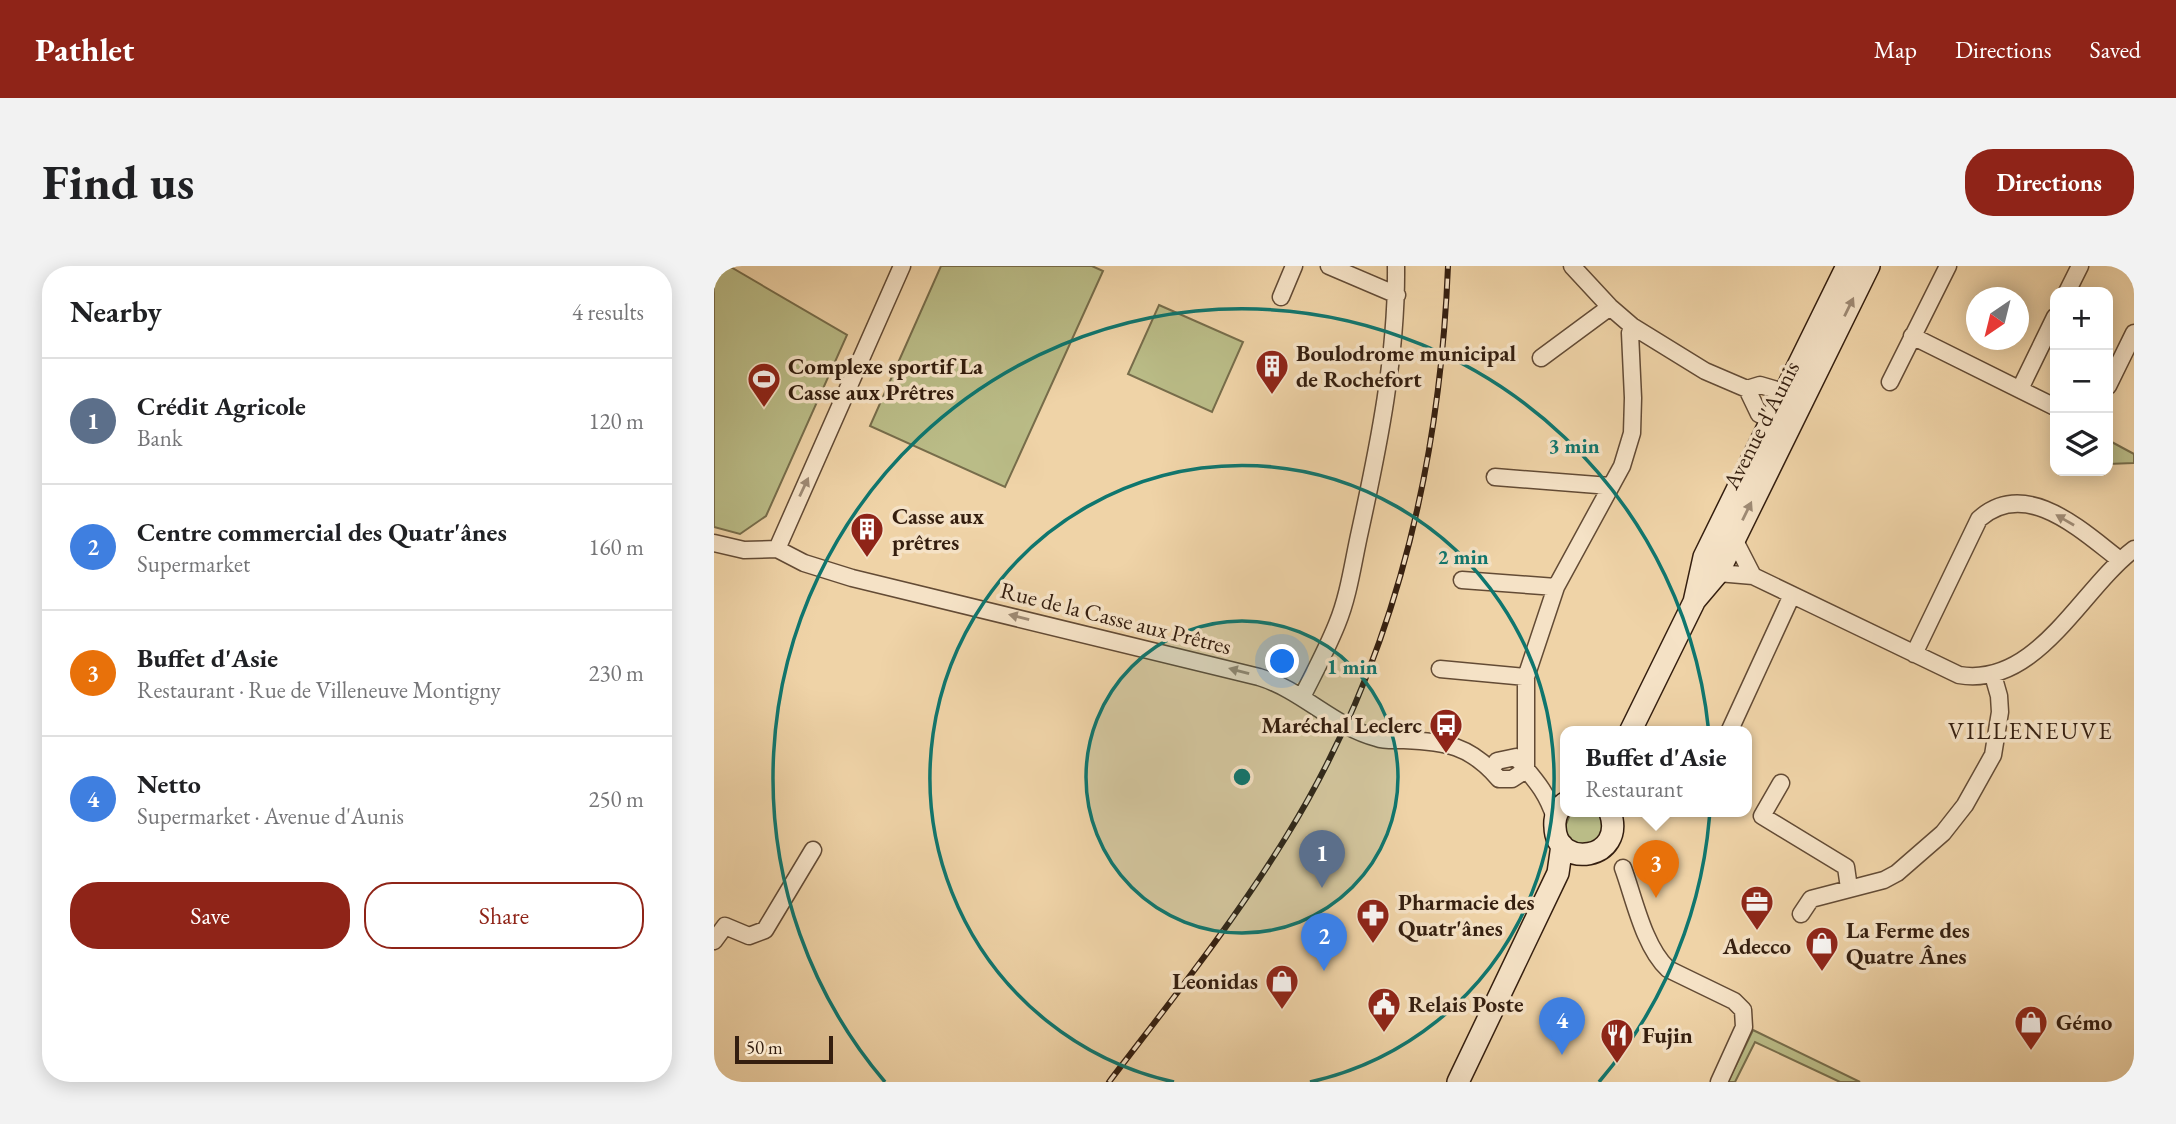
<!DOCTYPE html>
<html lang="en">
<head>
<meta charset="utf-8">
<style>
  :root { --surface:#fff; --page:#f2f2f2; --text:#202124; --muted:#757577; --line:#e0e0e0; --accent:#8f2418 }
  body { margin:0; font-family:"EB Garamond",serif; background:var(--page); color:var(--text) }
  .controls { position:absolute; right:21px; top:21px; display:grid; overflow:hidden; border-radius:14px; box-shadow:0 4px 18px #0003 }
  .controls button { width:63px; height:63px; display:grid; place-items:center; padding:0; border:0; border-bottom:2px solid var(--line); background:var(--surface); color:var(--text); font:35px sans-serif }
  .compass { position:absolute; left:1252px; top:21px; width:63px; height:63px; border-radius:50%; background:var(--surface); box-shadow:0 4px 18px #0003; rotate:215deg }
  .scale { position:absolute; left:21px; bottom:18px; width:98px; box-sizing:border-box; padding-left:7px; border:4px solid #341e0f; border-top:0; font-size:19px; line-height:24px; white-space:nowrap; color:#341e0f; -webkit-text-stroke:5px #f5e2c6; paint-order:stroke }
  .you { position:absolute; left:569px; top:396px; width:24px; height:24px; margin:-18px; border:5px solid #fff; border-radius:50%; background:#1a73e8; box-shadow:0 0 0 10px #1a73e833 }
  .badge { display:grid; place-items:center; width:46px; height:46px; border-radius:50%; background:var(--accent); color:#fff; font-size:23px; font-weight:700 }
  .pin { position:absolute; translate:-50% -58px; filter:drop-shadow(0 2px 4px #0008) }
  .pin::after { content:''; position:absolute; top:37px; width:24px; height:21px; background:inherit; clip-path:polygon(0 0,100% 0,50% 100%) }
  .popup { position:absolute; left:846px; top:460px; width:192px; height:91px; box-sizing:border-box; display:grid; place-content:center; border-radius:14px; background:var(--surface); filter:drop-shadow(0 2px 5px #0005); font-size:23px; white-space:nowrap; color:var(--muted) }
  .popup b { font-size:26px; color:var(--text) }
  .popup::after { content:''; position:absolute; left:50%; top:100%; margin-left:-14px; border:14px solid transparent; border-top-color:var(--surface) }
  .list { margin:0; padding:0; list-style:none }
  h2 { display:flex; justify-content:space-between; align-items:center; height:91px; margin:0; padding:0 28px; font-size:30px }
  h2 small { font-size:23px; font-weight:400; color:var(--muted) }
  .list li { display:grid; grid-template-columns:46px 1fr auto; gap:21px; align-items:center; box-sizing:border-box; height:126px; padding:0 28px; border-top:2px solid var(--line) }
  .list b { display:block; font-size:26px; white-space:nowrap }
  .list p { margin:0; font-size:23px; white-space:nowrap; color:var(--muted) }
  .list em { font-size:23px; font-style:normal; color:var(--muted) }
  .actions { display:flex; gap:14px; padding:21px 28px }
  .actions a { flex:1; padding:16px 0; border:2px solid var(--accent); border-radius:28px; text-align:center; font-size:24px; color:var(--accent) }
  .actions .main { background:var(--accent); color:#fff }
  .icon { flex:none; width:38px; height:38px; fill:none; stroke:currentColor; stroke-width:2; stroke-linecap:round; stroke-linejoin:round }
  .map { position:relative; flex:none; width:1420px; height:816px; overflow:hidden; border-radius:28px }
  header { display:flex; align-items:center; gap:42px; box-sizing:border-box; height:98px; padding:0 35px; background:var(--accent); color:#fff }
  header strong { font-size:33px }
  nav { display:flex; gap:38px; margin-inline-start:auto; font-size:24px }
  .intro { display:flex; align-items:center; justify-content:space-between; box-sizing:border-box; height:168px; padding:0 42px }
  h1 { margin:0; font-size:49px }
  .button { padding:18px 32px; border-radius:28px; background:var(--accent); color:#fff; font-size:24px; font-weight:700 }
  main { display:flex; gap:42px; padding:0 42px }
  aside { flex:1; background:var(--surface); border-radius:28px; box-shadow:0 4px 18px #0003 }
  .map>svg:first-child { display:block }
  .green { fill:#babc87; stroke:#776d4b; stroke-width:2 }
  .lines { fill:none; stroke-linecap:round; stroke-linejoin:round }
  .street-casing { stroke:#634b35; stroke-width:19 }
  .secondary-casing { stroke:#341e0f; stroke-width:24 }
  .street { stroke:#f5e2c6; stroke-width:16 }
  .secondary { stroke:#f5e2c6; stroke-width:21 }
  .rail-casing { stroke:#341e0f; stroke-width:6 }
  .rail { stroke:#f5e2c6; stroke-width:3.5; stroke-dasharray:10; stroke-linecap:butt }
  .oneway { fill:#9e8a74 }
  .ring { fill:none; stroke:#0f766e; stroke-width:3.5 }
  .labels { text-anchor:middle; dominant-baseline:central; stroke-width:7; stroke-linejoin:round; paint-order:stroke }
  .poi-label { font-size:23px; font-weight:bold; fill:#341e0f; stroke:#f5e2c6; text-anchor:start }
  .street-label { font-size:23px; fill:#341e0f; stroke:#f5e2c6 }
  .neighbourhood-label { font-size:24px; letter-spacing:2px; fill:#341e0f; stroke:#f5e2c6 }
  .centre { fill:#0f766e; stroke:#f5e2c6; stroke-width:3.5 }
  .ring-label { font-size:21px; text-anchor:middle; font-weight:bold; fill:#0f766e; stroke:#f5e2c6; stroke-width:7; stroke-linejoin:round; paint-order:stroke }
</style>
</head>
<body>
<header>
<strong>Pathlet</strong>
<nav><a>Map</a><a>Directions</a><a>Saved</a></nav>
</header>
<div class="intro"><h1>Find us</h1><a class="button">Directions</a></div>
<main>
<aside>
<h2>Nearby<small>4 results</small></h2>
<ul class="list">
<li><span class="badge" style="background:#5c6f8a">1</span><div><b>Crédit Agricole</b><p>Bank</p></div><em>120 m</em></li>
<li><span class="badge" style="background:#3f7fe0">2</span><div><b>Centre commercial des Quatr'ânes</b><p>Supermarket</p></div><em>160 m</em></li>
<li><span class="badge" style="background:#e8710a">3</span><div><b>Buffet d'Asie</b><p>Restaurant · Rue de Villeneuve Montigny</p></div><em>230 m</em></li>
<li><span class="badge" style="background:#3f7fe0">4</span><div><b>Netto</b><p>Supermarket · Avenue d'Aunis</p></div><em>250 m</em></li>
</ul>
<div class="actions"><a class="main">Save</a><a>Share</a></div>
</aside>
<div class="map">
<svg width="1420" height="816" viewBox="0 0 1420 816">
  <rect width="100%" height="100%" fill="#efd3a7"/>
  <filter id="stains"><feTurbulence type="fractalNoise" baseFrequency=".00286" numOctaves="4"/><feColorMatrix values="0 0 0 0 .2 0 0 0 0 .09 0 0 0 0 .02 0 0 0 .5 -.17"/></filter>
  <radialGradient id="worn" r=".72"><stop offset=".6" stop-color="#630" stop-opacity="0"/><stop offset="1" stop-color="#630" stop-opacity=".3"/></radialGradient>
  <!-- green -->
  <path class="green" d="M 0,0 L 15,0 L 133,69 L 52,250 L 26,268 L 0,261 Z
    M 227,0 L 378,0 L 389,5 L 291,221 L 156,160 Z
    M 445,39 L 529,76 L 498,146 L 414,108 Z
    M 1394,174 L 1420,188 L 1420,197 L 1394,198 Z
    M 857,546 L 887,546 L 892,568 L 872,582 L 855,574 L 851,561 Z
    M 1039,764 L 1146,816 L 1126,816 L 1041,776 L 1021,816 L 1014,816 Z"/>
  <g class="lines">
    <defs>
      <path id="street" d="M 615,0 L 683,29
        M 858,0 L 896,41 L 918,60 L 991,105 L 1033,123 L 1045,148 L 1067,157
        M 1353,26 L 1366,0
        M 567,31 L 580,0
        M 1198,70 L 1341,141
        M 827,92 L 896,41
        M 1176,116 L 1234,0
        M 1394,120 L 1420,67
        M 1033,123 L 1046,119 L 1080,129
        M 1306,123 L 1341,51
        M 781,211 L 896,220
        M 1020,273 L 1039,310
        M 0,277 L 30,284 L 63,283 L 90,297 L 138,312 L 545,411 C 588,424 620,461 663,472 C 671,475 682,474 690,474 C 732,476 756,479 785,513 L 798,513 L 812,504
        M 63,283 L 188,0
        M 999,301 L 1004,307 L 1039,310 L 1245,409 C 1323,422 1366,324 1420,283
        M 748,314 L 842,321
        M 1200,388 L 1265,253 C 1312,211 1368,265 1406,294
        M 726,403 L 812,411
        M 588,431 C 600,407 613,383 623,358 C 635,329 639,296 646,265 C 665,178 683,89 682,0
        M 1015,466 L 1078,329
        M 777,504 L 783,495 L 802,491 C 820,513 832,524 841,552
        M 812,504 L 812,411 L 842,321 L 908,200 L 918,167 L 919,132 L 916,67 L 918,60
        M 1067,517 L 1048,550 L 1132,601 L 1135,622
        M 909,602 C 920,632 930,681 954,703 L 1020,735 L 1029,744 L 1030,761 L 1005,816
        M 1087,648 L 1097,633 L 1170,614 L 1183,607 L 1229,567 L 1251,539 L 1279,489 L 1286,446 L 1285,430 L 1279,409
        M 0,675 L 11,660 L 35,670 L 51,664 L 99,584"/>
      <path id="secondary" d="M 982,333 L 1004,307 L 1155,0
        M 916,466 L 980,336 L 990,291 L 1133,0
        M 851,537 C 844,543 840,551 841,561 C 842,604 913,594 896,546
        M 744,816 L 844,607 L 848,579"/>
    </defs>
    <!-- street casing -->
    <use href="#street" class="street-casing"/>
    <!-- secondary casing -->
    <use href="#secondary" class="secondary-casing"/>
    <!-- street -->
    <use href="#street" class="street"/>
    <!-- secondary -->
    <use href="#secondary" class="secondary"/>
    <defs>
      <path id="rail" d="M 395,816 C 456,736 519,657 572,571 C 679,398 726,201 734,0"/>
    </defs>
    <!-- rail casing -->
    <use href="#rail" class="rail-casing"/>
    <!-- rail -->
    <use href="#rail" class="rail"/>
  </g>
  <!-- one-way arrows -->
  <defs><path id="oneway-solid" d="M-6-.8H1V-3.2L6.5 0L1 3.2V.8H-6Z" transform="scale(1.75)"/></defs>
  <g class="oneway">
    <use href="#oneway-solid" transform="translate(1135 41) rotate(-64)"/>
    <use href="#oneway-solid" transform="translate(90 221) rotate(-65)"/>
    <use href="#oneway-solid" transform="translate(1033 245) rotate(-64)"/>
    <use href="#oneway-solid" transform="translate(1351 254) rotate(-150)"/>
    <use href="#oneway-solid" transform="translate(305 351) rotate(-166)"/>
    <use href="#oneway-solid" transform="translate(525 405) rotate(-165)"/>
  </g>
  <!-- distance rings -->
  <circle cx="528" cy="511" r="156" fill="#0f766e" fill-opacity=".12"/>
  <g class="ring">
    <circle cx="528" cy="511" r="156"/>
    <path d="M460 816A312 312 0 1 1 596 816"/>
    <path d="M171 816A469 469 0 1 1 885 816"/>
  </g>
  <!-- icons -->
  <defs>
    <symbol id="building-pin" viewBox="-11 -11 22 30"><path d="M0 17L-7.5 6A9.5 9.5 0 1 1 7.5 6Z" fill="#8f2418" stroke="#f5e2c6"/><path d="M-4-6H4V6H1V3H-1V6H-4ZM-2.5-4.3h1.7v1.8h-1.7ZM.8-4.3h1.7v1.8H.8ZM-2.5-1h1.7V.8h-1.7ZM.8-1h1.7V.8H.8Z" fill="#fff"/></symbol>
    <symbol id="stadium-pin" viewBox="-11 -11 22 30"><path d="M0 17L-7.5 6A9.5 9.5 0 1 1 7.5 6Z" fill="#8f2418" stroke="#f5e2c6"/><path d="M0-5a6.5 5 0 1 0 0 10a6.5 5 0 1 0 0-10ZM-3.5-1.8h7v3.6h-7Z" fill="#fff"/></symbol>
    <symbol id="bus-pin" viewBox="-11 -11 22 30"><path d="M0 17L-7.5 6A9.5 9.5 0 1 1 7.5 6Z" fill="#8f2418" stroke="#f5e2c6"/><path d="M-5-6H5V4H4V6H2V4H-2V6H-4V4H-5ZM-3.5-4V0h7V-4ZM-3.5 1.2v1.5H-2V1.2ZM2 1.2v1.5H3.5V1.2Z" fill="#fff"/></symbol>
    <symbol id="office-pin" viewBox="-11 -11 22 30"><path d="M0 17L-7.5 6A9.5 9.5 0 1 1 7.5 6Z" fill="#8f2418" stroke="#f5e2c6"/><path d="M-6-3h4V-5.5h4V-3h4V5H-6ZM-1-4.5V-3h2v-1.5ZM-6 0V1H6V0Z" fill="#fff"/></symbol>
    <symbol id="pharmacy-pin" viewBox="-11 -11 22 30"><path d="M0 17L-7.5 6A9.5 9.5 0 1 1 7.5 6Z" fill="#8f2418" stroke="#f5e2c6"/><path d="M-2-6h4v4h4v4h-4v4h-4v-4h-4v-4h4Z" fill="#fff"/></symbol>
    <symbol id="shop-pin" viewBox="-11 -11 22 30"><path d="M0 17L-7.5 6A9.5 9.5 0 1 1 7.5 6Z" fill="#8f2418" stroke="#f5e2c6"/><path d="M-5-2.5h2.3a2.7 3.5 0 0 1 5.4 0H5L5.5 6h-11ZM-1.5-2.5h3a1.5 2.3 0 0 0-3 0Z" fill="#fff"/></symbol>
    <symbol id="civic-pin" viewBox="-11 -11 22 30"><path d="M0 17L-7.5 6A9.5 9.5 0 1 1 7.5 6Z" fill="#8f2418" stroke="#f5e2c6"/><path d="M-.6-6.5H3V-4.5H.6V-3L4-1V1h2V6H-6V1h2V-1L-.6-3ZM-1.2 2.5V6h2.4V2.5Z" fill="#fff"/></symbol>
    <symbol id="restaurant-pin" viewBox="-11 -11 22 30"><path d="M0 17L-7.5 6A9.5 9.5 0 1 1 7.5 6Z" fill="#8f2418" stroke="#f5e2c6"/><path d="M-5-6h1v4h1v-4h1v4h1v-4h1v5L-1.5 .5V6h-2V.5L-5-1ZM5-6V6H3V1.5H1.5Q1.5-4 5-6Z" fill="#fff"/></symbol>
  </defs>
  <g fill-rule="evenodd">
    <use href="#building-pin" x="539" y="81" width="38" height="52"/>
    <use href="#stadium-pin" x="31" y="94" width="38" height="52"/>
    <use href="#building-pin" x="134" y="244" width="38" height="52"/>
    <use href="#bus-pin" x="713" y="440" width="38" height="52"/>
    <use href="#office-pin" x="1024" y="617" width="38" height="52"/>
    <use href="#pharmacy-pin" x="640" y="630" width="38" height="52"/>
    <use href="#shop-pin" x="1089" y="658" width="38" height="52"/>
    <use href="#shop-pin" x="549" y="696" width="38" height="52"/>
    <use href="#civic-pin" x="651" y="719" width="38" height="52"/>
    <use href="#shop-pin" x="1298" y="737" width="38" height="52"/>
    <use href="#restaurant-pin" x="884" y="750" width="38" height="52"/>
  </g>
  <g class="labels">
    <!-- poi labels -->
    <g class="poi-label">
      <text x="582" y="87">Boulodrome municipal<tspan x="582" dy="26">de Rochefort</tspan></text>
      <text x="74" y="100">Complexe sportif La<tspan x="74" dy="26">Casse aux Prêtres</tspan></text>
      <text x="178" y="250">Casse aux<tspan x="178" dy="26">prêtres</tspan></text>
      <text x="708" y="459" text-anchor="end">Maréchal Leclerc</text>
      <text x="684" y="636">Pharmacie des<tspan x="684" dy="26">Quatr'ânes</tspan></text>
      <text x="1132" y="664">La Ferme des<tspan x="1132" dy="26">Quatre Ânes</tspan></text>
      <text x="1043" y="680" text-anchor="middle">Adecco</text>
      <text x="544" y="715" text-anchor="end">Leonidas</text>
      <text x="694" y="738">Relais Poste</text>
      <text x="1342" y="756">Gémo</text>
      <text x="928" y="769">Fujin</text>
    </g>
    <!-- street labels -->
    <g class="street-label">
      <text transform="translate(1047 159) rotate(-63)">Avenue d'Aunis</text>
      <text transform="translate(402 352) rotate(14)">Rue de la Casse aux Prêtres</text>
    </g>
    <!-- neighbourhood labels -->
    <g class="neighbourhood-label">
      <text x="1317" y="464">VILLENEUVE</text>
    </g>
  </g>
  <circle cx="528" cy="511" r="10" class="centre"/>
  <g class="ring-label">
    <text x="860" y="187">3 min</text>
    <text x="749" y="298">2 min</text>
    <text x="638" y="408">1 min</text>
  </g>
  <rect width="100%" height="100%" filter="url(#stains)"/>
  <rect width="100%" height="100%" fill="url(#worn)"/>
</svg>
<div class="controls">
<button>+</button>
<button>−</button>
<button><svg class="icon" aria-label="layers" viewBox="0 0 24 24"><path d="M12 4l9 5-9 5-9-5zM3 14l9 5 9-5"/></svg></button>
</div>
<svg class="compass" viewBox="-18 -18 36 36"><path d="M0-13l5 13h-10z" fill="#e53935"/><path d="M0 13l5-13h-10z" fill="#757577"/></svg>
<div class="scale">50 m</div>
<div class="you"></div>
<div class="pin badge" style="left:608px;top:622px;background:#5c6f8a">1</div>
<div class="pin badge" style="left:610px;top:705px;background:#3f7fe0">2</div>
<div class="pin badge" style="left:942px;top:632px;background:#e8710a">3</div>
<div class="popup"><b>Buffet d'Asie</b>Restaurant</div>
<div class="pin badge" style="left:848px;top:789px;background:#3f7fe0">4</div>
</div>
</main>
</body>
</html>
